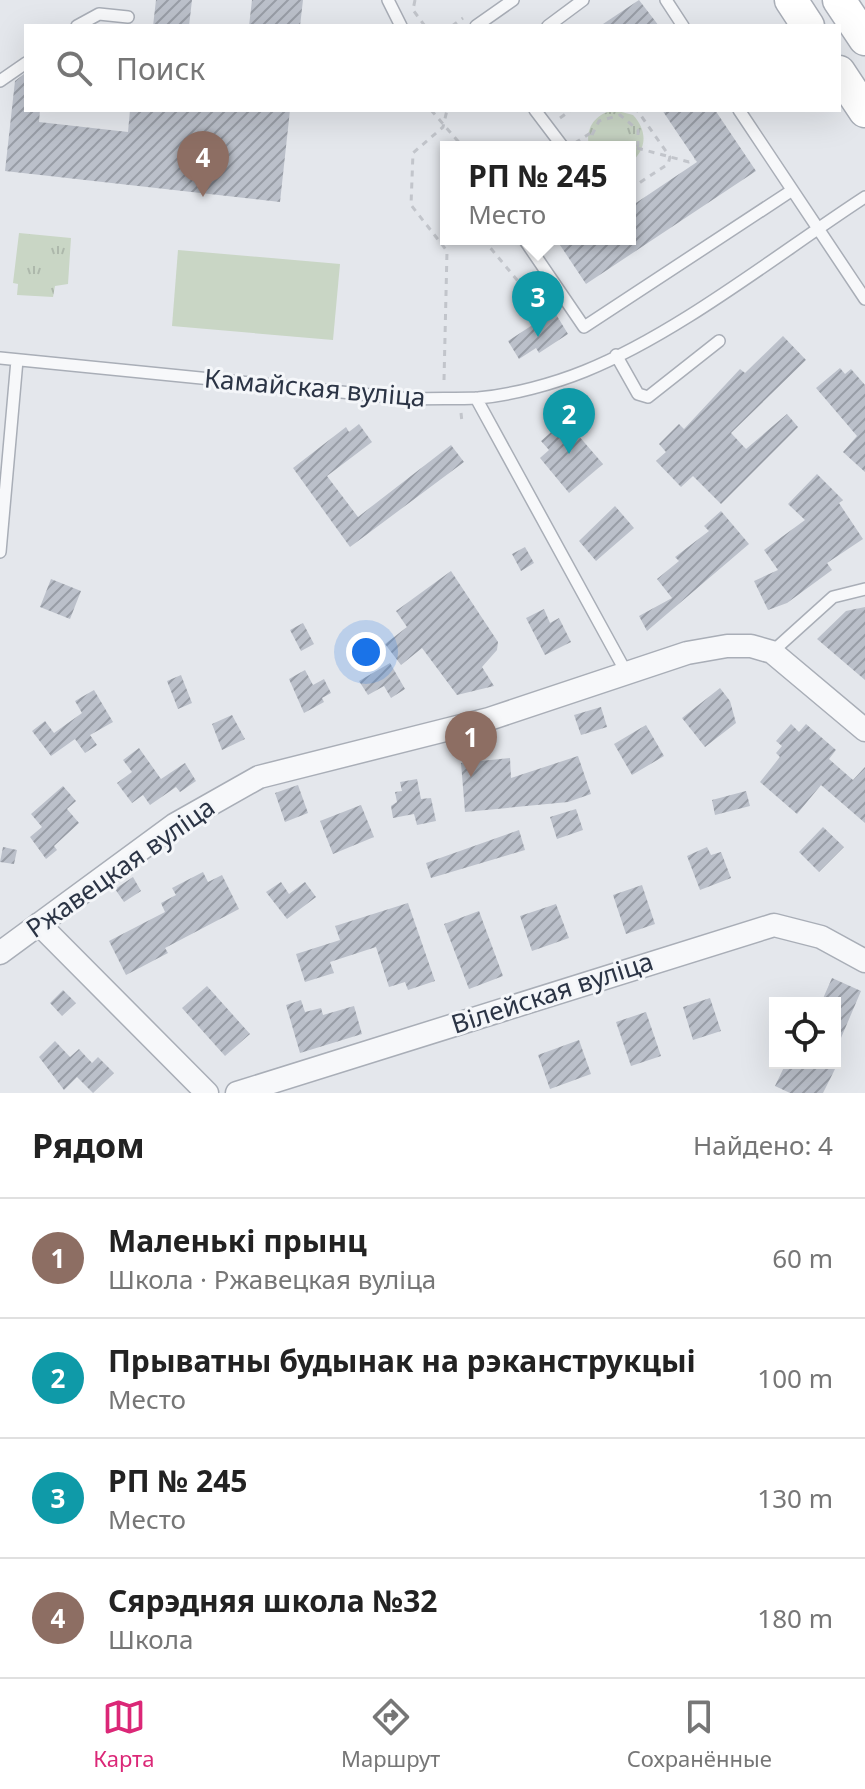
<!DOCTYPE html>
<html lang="ru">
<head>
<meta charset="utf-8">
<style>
  :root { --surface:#fff; --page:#f6f6f6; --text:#222; --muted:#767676; --line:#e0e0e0; --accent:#db2777 }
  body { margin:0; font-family:"Noto Sans",sans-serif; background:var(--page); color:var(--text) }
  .controls { position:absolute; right:24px; bottom:24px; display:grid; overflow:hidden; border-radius:0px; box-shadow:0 8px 32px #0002 }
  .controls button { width:72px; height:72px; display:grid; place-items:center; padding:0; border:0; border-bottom:2px solid var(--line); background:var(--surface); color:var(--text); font:40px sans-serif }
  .you { position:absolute; left:366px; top:652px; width:28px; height:28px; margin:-20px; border:6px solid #fff; border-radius:50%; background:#1a73e8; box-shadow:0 0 0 12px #1a73e833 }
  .badge { display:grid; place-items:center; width:52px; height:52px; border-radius:50%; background:var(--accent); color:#fff; font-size:26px; font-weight:700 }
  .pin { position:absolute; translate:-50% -66px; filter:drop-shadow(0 2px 4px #0008) }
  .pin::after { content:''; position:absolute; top:42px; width:28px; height:24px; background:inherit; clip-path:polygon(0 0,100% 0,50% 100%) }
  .popup { position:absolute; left:440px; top:141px; width:196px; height:104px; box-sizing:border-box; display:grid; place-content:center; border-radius:0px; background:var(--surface); filter:drop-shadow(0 2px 6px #0005); font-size:26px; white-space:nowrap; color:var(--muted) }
  .popup b { font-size:30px; color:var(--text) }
  .popup::after { content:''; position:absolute; left:50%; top:100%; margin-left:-16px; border:16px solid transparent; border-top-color:var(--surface) }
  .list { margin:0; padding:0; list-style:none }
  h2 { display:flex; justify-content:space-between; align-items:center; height:104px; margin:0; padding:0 32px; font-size:34px }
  h2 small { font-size:26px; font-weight:400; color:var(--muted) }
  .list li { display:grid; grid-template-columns:52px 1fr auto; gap:24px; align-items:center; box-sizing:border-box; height:120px; padding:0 32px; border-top:2px solid var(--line) }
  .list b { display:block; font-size:30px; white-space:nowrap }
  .list p { margin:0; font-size:26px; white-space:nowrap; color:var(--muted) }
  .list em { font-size:26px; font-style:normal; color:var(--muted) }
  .icon { flex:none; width:44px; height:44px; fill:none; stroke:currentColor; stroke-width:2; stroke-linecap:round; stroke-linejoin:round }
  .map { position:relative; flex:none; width:865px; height:1093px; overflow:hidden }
  .search { position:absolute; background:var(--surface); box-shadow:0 8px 32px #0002; left:24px; right:24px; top:24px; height:88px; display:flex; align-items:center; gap:20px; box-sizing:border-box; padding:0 28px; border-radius:0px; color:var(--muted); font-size:30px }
  .sheet { height:584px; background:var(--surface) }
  nav { display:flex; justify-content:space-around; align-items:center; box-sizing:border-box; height:112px; border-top:2px solid var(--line); background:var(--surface); font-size:22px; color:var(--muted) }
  nav a { display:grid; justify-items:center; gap:4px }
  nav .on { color:var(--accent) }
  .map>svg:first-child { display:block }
  .grass { fill:#c9d6c5 }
  .park { fill:url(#park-tufts) }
  .building { fill:url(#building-hatch) }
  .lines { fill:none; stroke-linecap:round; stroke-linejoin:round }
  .service-casing { stroke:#a9aeb7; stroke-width:14 }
  .minor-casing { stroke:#a9aeb7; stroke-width:25 }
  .secondary-casing { stroke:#a9aeb7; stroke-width:35 }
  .path { stroke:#c2c5cb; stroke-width:3; stroke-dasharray:6 6; stroke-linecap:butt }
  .service { stroke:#f7f8fa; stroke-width:11 }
  .minor { stroke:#f7f8fa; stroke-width:22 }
  .secondary { stroke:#fff; stroke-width:32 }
  .labels { text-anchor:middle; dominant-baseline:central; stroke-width:6; stroke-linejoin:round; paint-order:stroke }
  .street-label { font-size:26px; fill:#2b3445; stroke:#f4f6f9 }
</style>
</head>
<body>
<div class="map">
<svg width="865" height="1093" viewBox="0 0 865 1093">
  <defs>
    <pattern id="park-tufts" width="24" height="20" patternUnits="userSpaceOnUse" patternTransform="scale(2)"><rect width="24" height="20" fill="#c9d6c5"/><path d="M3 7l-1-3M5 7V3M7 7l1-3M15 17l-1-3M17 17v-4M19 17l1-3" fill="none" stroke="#adb8ab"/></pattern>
    <pattern id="building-hatch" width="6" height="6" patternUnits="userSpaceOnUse" patternTransform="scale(2)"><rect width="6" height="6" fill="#bbc0ca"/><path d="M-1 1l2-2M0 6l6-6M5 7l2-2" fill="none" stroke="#989da6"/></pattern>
  </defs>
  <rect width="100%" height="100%" fill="#e4e7ec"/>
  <!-- grass -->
  <path class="grass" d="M 178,250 L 340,264 L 333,340 L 172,326 Z"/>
  <!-- park -->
  <path class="park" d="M 614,110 L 633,115 C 648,131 647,150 630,163 L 630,147 L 589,147 C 585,128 595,114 614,110 Z
    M 19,233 L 71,238 L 68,284 L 55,286 L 53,297 L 17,295 L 18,284 L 13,283 Z"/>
  <!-- building -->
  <path class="building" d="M 156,0 L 192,0 L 189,26 L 153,26 Z
    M 252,0 L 303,0 L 300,26 L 249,26 Z
    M 639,0 L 659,26 L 600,26 Z
    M 24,74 L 26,110 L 40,110 L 39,122 L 128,132 L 130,110 L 290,110 L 280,202 L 5,171 L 15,81 Z
    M 662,110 L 715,110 L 756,171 L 586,284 L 556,239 L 630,239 L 630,207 L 697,162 Z
    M 554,311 L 568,334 L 539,353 L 536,348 L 519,359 L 508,341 Z
    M 783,336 L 806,360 L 731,433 L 746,449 L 787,414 L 798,427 L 721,504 L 693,476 L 681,487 L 656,461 L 666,452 L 659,444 L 679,424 L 684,429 L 740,369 L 745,373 Z
    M 840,368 L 845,374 L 851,369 L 865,385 L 865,472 L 843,452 L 857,436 L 816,388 Z
    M 565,420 L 603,464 L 569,493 L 540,458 L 549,450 L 541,441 Z
    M 359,424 L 372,442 L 327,476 L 358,517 L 451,445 L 464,462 L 350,547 L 293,468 L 346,427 L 349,432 Z
    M 817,474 L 843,500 L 839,503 L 863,539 L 827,563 L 832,570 L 787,603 L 768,610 L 754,581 L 778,570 L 764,550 L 805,520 L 788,504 Z
    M 615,506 L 634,528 L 596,561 L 579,541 Z
    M 721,511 L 749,544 L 647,631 L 639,616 L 672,598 L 657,579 L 679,561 L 675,557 L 709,531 L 704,526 Z
    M 525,547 L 534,563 L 521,571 L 512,554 Z
    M 451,571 L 498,642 L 497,650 L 482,667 L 494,686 L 457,695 L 422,648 L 401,665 L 385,644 L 407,627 L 396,611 Z
    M 51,579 L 81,591 L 70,619 L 40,607 Z
    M 865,607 L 865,680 L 817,639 L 846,611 Z
    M 544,609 L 550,623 L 559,618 L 571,642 L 545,655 L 526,618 Z
    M 303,623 L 314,644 L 301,651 L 290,630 Z
    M 390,663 L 405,689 L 391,698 L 384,686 L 368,695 L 359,681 Z
    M 305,670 L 313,685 L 324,679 L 331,693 L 322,698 L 324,702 L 304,713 L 289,679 Z
    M 181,675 L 192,703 L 178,709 L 167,681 Z
    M 720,688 L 730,701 L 736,723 L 705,747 L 682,718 Z
    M 94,690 L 113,722 L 90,735 L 97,745 L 85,753 L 75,739 L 51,756 L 32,731 L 45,721 L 54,733 L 82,713 L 75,701 Z
    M 601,707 L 607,727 L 581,735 L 574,715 Z
    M 232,715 L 245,739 L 222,750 L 212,724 Z
    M 791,724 L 799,732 L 806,724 L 836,750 L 829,759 L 853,780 L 865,767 L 865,823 L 821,785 L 797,814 L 760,782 L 780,757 L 776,753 L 782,746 L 776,741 Z
    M 646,725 L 664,756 L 632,775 L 614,744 Z
    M 139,748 L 161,779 L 185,763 L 196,781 L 180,792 L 176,787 L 150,805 L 143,795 L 132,803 L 117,783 L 132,772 L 123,760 Z
    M 578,756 L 591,794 L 568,802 L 465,812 L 461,763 L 510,758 L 511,778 Z
    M 417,779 L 421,799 L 431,798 L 436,821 L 417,825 L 414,814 L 393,818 L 391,806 L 397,802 L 395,792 L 402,791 L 400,782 Z
    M 298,785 L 308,813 L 285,822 L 275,793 Z
    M 63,786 L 76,801 L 67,809 L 79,823 L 54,846 L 57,850 L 46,859 L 30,837 L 42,827 L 31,814 Z
    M 746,791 L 750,806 L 715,815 L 712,800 Z
    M 361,805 L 374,837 L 333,854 L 320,821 Z
    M 576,809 L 583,830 L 557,839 L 550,817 Z
    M 823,827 L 844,847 L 819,872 L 799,852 Z
    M 519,830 L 525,850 L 431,878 L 426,863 Z
    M 3,847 L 17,850 L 14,864 L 0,862 Z
    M 707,847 L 711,855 L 721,852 L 731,878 L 700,890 L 687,856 Z
    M 203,872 L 208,882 L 222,875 L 239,909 L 165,948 L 168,953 L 126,975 L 109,941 L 165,912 L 161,903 L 176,895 L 172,888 Z
    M 133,877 L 141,891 L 124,902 L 115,889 Z
    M 281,882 L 289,894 L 305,882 L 316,897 L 287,919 L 266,892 Z
    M 642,885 L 655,924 L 626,934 L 613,895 Z
    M 408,903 L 435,981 L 408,990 L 405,982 L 389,987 L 376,947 L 330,962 L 334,973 L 305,982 L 296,954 L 340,940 L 335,926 Z
    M 556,904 L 569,938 L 532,951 L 520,916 Z
    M 479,911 L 503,976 L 469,989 L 444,924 Z
    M 832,978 L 861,991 L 835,1052 L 835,1003 L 821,1003 Z
    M 207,986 L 250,1034 L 225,1056 L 182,1008 Z
    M 63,990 L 76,1003 L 62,1016 L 50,1003 Z
    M 710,998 L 721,1031 L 693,1040 L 683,1007 Z
    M 301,1000 L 305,1012 L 321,1008 L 323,1015 L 354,1006 L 362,1034 L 300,1053 L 286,1005 Z
    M 646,1012 L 661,1056 L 631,1066 L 616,1022 Z
    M 579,1040 L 591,1074 L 550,1089 L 538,1055 Z
    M 55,1041 L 70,1057 L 79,1049 L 92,1063 L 98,1057 L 114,1073 L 93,1093 L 77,1077 L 64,1090 L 39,1057 Z
    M 786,1063 L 823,1063 L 835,1069 L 823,1093 L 790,1093 L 775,1086 Z"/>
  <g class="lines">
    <defs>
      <path id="service" d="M 388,0 L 401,26
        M 666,0 L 683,26
        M 77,26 L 99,14 L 128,17
        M 476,26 L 513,0
        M 548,26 L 583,0
        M 0,81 L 26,63
        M 535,110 L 563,147
        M 739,110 L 865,299
        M 524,239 L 584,327 L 791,191
        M 616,355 L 638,394 L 648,397 L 719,341
        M 0,358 L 411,399 C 433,398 456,399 478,398 C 512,395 553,384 585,371 C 679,333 779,253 865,197
        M 476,398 L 626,672
        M 0,552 L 17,360
        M 772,652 L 833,597 L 865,589"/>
      <path id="minor" d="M 39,924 L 207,1093
        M 0,953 L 174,825 L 259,777 L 489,719 L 687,653 L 727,646 L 751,646 L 772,652 L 865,730
        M 237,1093 L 774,925 L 821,937 L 865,961"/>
      <path id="secondary" d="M 791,0 L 808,26
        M 839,0 L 865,39
        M 839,72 L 865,111"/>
    </defs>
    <!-- service casing -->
    <use href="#service" class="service-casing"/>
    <!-- minor casing -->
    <use href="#minor" class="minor-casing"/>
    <!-- secondary casing -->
    <use href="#secondary" class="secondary-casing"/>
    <!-- path -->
    <path class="path" d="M 415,0 L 413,10 L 425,26
      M 452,26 L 463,18
      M 431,110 L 463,147
      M 560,118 L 571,110
      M 575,143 L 592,132
      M 593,147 L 592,135 L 599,121 L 620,115 L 638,130 L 638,145 L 630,157
      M 637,148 L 689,162 L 695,159
      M 630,189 L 668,164 L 670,157 L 637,110
      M 483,239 L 532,298
      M 444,380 L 447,251 L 411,205 L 413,153 L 443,127 L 447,110
      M 461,413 L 462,422"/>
    <!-- service -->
    <use href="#service" class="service"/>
    <!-- minor -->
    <use href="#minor" class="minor"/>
    <!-- secondary -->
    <use href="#secondary" class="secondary"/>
  </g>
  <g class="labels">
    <!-- street labels -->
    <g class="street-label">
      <text transform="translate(315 387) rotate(5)">Камайская вуліца</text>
      <text transform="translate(120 867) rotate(-35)">Ржавецкая вуліца</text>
      <text transform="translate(552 992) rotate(-18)">Вілейская вуліца</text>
    </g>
  </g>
</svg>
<div class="controls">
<button><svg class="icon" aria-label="locate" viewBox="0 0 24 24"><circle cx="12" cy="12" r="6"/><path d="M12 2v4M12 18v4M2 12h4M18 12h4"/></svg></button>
</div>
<div class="you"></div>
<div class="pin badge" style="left:471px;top:777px;background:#8d6e63">1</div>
<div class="pin badge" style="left:569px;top:454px;background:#0f9aa8">2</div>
<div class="pin badge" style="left:538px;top:337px;background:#0f9aa8">3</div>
<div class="popup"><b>РП № 245</b>Место</div>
<div class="pin badge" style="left:203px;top:197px;background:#8d6e63">4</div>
<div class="search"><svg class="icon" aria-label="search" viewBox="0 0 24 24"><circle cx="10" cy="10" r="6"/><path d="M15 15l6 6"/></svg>Поиск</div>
</div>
<section class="sheet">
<h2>Рядом<small>Найдено: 4</small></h2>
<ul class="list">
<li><span class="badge" style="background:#8d6e63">1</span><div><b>Маленькі прынц</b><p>Школа · Ржавецкая вуліца</p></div><em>60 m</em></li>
<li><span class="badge" style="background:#0f9aa8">2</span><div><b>Прыватны будынак на рэканструкцыі</b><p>Место</p></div><em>100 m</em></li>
<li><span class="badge" style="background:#0f9aa8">3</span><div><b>РП № 245</b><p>Место</p></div><em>130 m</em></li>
<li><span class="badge" style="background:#8d6e63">4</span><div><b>Сярэдняя школа №32</b><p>Школа</p></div><em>180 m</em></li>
</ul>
</section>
<nav>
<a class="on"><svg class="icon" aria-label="map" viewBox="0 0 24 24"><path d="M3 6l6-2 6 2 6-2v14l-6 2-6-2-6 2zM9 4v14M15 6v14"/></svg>Карта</a>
<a><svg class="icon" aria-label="directions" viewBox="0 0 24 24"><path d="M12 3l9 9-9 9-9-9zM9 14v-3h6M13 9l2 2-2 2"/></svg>Маршрут</a>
<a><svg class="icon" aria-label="saved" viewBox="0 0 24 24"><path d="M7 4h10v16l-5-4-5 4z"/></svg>Сохранённые</a>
</nav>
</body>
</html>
